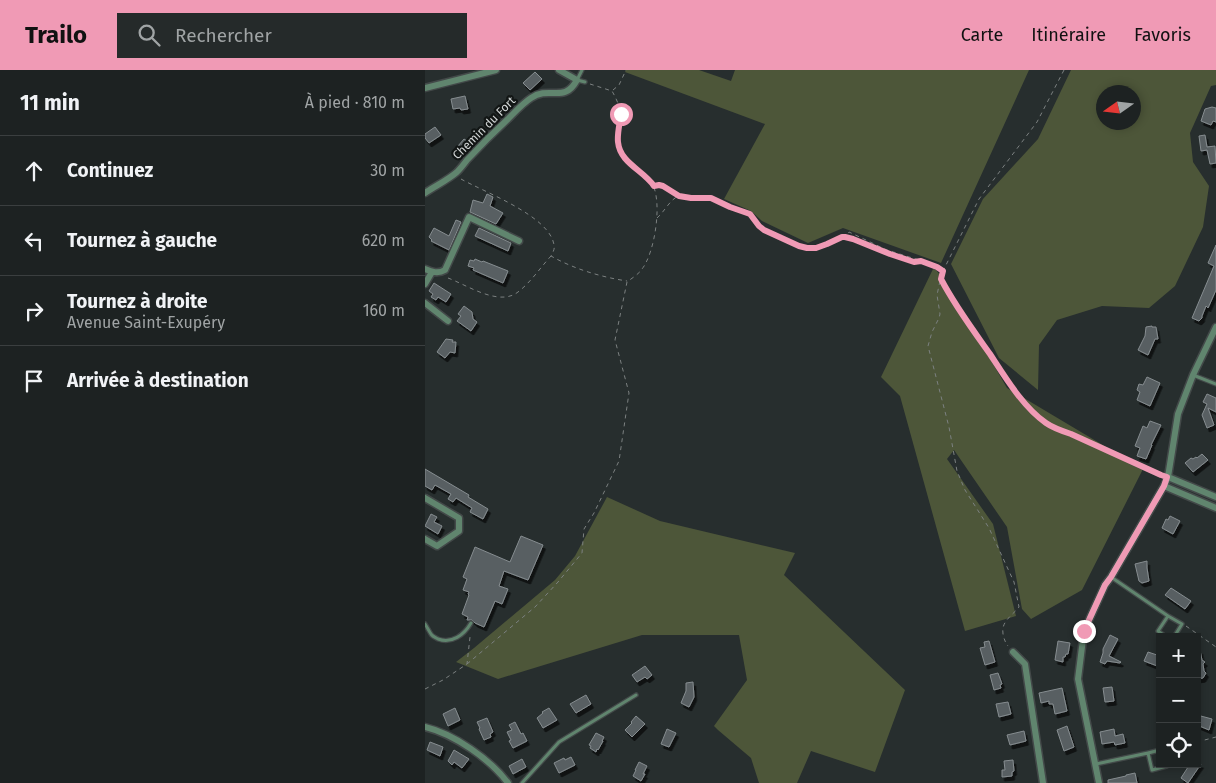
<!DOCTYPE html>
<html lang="fr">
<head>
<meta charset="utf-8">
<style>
  :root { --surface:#1d2222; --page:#252a2a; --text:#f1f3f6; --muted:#a0a4a5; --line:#3b3f40; --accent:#f09ab5 }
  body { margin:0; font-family:"Fira Sans",sans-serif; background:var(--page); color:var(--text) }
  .controls { position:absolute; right:15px; bottom:15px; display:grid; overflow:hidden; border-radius:0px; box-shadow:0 2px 8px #0003 }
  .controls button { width:45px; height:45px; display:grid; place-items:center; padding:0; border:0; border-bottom:1px solid var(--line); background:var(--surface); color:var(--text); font:25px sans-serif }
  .compass { position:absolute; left:671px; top:15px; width:45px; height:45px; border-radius:50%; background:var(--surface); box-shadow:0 2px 8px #0003; rotate:256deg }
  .stop { position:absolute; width:15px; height:15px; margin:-11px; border:4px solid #f09ab5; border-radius:50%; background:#fff }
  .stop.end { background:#f09ab5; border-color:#fff; box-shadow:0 1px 5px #0008 }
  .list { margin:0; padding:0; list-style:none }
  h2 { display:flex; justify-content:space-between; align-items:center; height:65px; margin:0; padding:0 20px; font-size:21px }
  h2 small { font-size:16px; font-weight:400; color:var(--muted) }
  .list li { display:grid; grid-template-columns:32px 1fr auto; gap:15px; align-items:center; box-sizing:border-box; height:70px; padding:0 20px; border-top:1px solid var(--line) }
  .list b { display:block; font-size:19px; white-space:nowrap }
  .list p { margin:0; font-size:16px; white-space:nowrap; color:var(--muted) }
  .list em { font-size:16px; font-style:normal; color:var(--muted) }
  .icon { flex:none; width:28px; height:28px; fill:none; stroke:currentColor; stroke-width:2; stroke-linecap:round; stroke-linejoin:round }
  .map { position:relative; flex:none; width:791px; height:713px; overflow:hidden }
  header { display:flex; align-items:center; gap:30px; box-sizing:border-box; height:70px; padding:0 25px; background:var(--accent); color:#111 }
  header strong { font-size:24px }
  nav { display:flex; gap:28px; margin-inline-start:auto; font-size:18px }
  .search { width:350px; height:45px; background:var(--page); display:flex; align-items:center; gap:12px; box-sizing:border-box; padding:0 18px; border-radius:0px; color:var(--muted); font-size:19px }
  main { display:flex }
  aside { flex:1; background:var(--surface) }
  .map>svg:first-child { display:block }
  .green { fill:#4d5639; fill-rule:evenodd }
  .building { fill:#585f62; stroke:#868d90; filter:url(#shadow) }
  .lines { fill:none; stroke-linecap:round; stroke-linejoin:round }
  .lane-casing { stroke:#434949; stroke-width:5.5 }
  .street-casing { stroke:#434949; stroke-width:9 }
  .path { stroke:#7c8181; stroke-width:1; stroke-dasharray:4 4; stroke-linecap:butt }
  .lane { stroke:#60856e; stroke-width:3 }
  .street { stroke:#60856e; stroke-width:6 }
  .route { stroke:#f09ab5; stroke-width:6 }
  .labels { text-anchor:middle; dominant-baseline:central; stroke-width:4.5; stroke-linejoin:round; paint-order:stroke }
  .street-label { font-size:12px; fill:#d3d7d7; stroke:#121615 }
</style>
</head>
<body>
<header>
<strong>Trailo</strong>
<div class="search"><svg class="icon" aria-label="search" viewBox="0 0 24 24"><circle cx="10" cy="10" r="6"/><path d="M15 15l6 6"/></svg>Rechercher</div>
<nav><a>Carte</a><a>Itinéraire</a><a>Favoris</a></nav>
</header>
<main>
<aside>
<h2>11 min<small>À pied · 810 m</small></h2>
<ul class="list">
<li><svg class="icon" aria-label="ahead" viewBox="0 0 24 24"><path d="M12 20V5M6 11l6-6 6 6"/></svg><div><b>Continuez</b></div><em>30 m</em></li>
<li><svg class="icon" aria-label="left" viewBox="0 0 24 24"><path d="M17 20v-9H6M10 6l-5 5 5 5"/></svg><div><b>Tournez à gauche</b></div><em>620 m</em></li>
<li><svg class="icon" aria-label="right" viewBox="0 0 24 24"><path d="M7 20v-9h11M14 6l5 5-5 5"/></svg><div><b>Tournez à droite</b><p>Avenue Saint-Exupéry</p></div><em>160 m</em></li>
<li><svg class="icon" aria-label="arrive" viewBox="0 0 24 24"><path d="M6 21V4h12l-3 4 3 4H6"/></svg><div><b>Arrivée à destination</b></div></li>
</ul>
</aside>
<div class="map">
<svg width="791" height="713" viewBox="0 0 791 713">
  <defs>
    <filter id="shadow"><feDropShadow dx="2.5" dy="4" stdDeviation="0" flood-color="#0009"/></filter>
  </defs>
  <rect width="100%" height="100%" fill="#272e2e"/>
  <!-- green -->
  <path class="green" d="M 201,0 L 274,0 L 306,11 L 310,0 L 604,0 L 516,193 L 418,158 L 383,173 L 337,151 L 326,141 L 299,129 L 340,54 L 200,2 Z
    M 646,0 L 791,0 L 791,15 L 786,16 L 765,63 L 768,92 L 784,116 L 778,157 L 750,216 L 724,238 L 677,236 L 632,250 L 614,275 L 613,320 L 574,288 L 526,194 L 558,129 L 613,69 ZM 708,22 L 708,52 L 678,52 L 678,22 Z
    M 508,199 L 511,200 L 520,211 L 582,318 L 718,399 L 657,520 L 606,549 L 597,539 L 582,457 L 529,380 L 522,389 L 568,454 L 591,546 L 540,561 L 475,326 L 456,307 Z
    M 182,427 L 235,451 L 370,483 L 359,505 L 480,620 L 450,702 L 386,681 L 372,713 L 334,713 L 326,688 L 293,660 L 289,656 L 322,610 L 314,565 L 217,565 L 73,609 L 31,592 L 49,578 L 130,510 L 150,486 Z"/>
  <!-- building -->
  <path class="building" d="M 110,2 L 117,9 L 105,20 L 98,13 Z
    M 40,26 L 43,39 L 36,40 L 35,38 L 28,39 L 26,29 Z
    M 787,37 L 791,38 L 791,52 L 788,51 L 786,55 L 776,51 L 780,39 Z
    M 10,57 L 16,65 L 4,73 L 0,68 L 0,64 Z
    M 780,65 L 782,77 L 790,76 L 791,93 L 785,94 L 782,80 L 776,81 L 774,66 Z
    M 46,67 L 51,71 L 41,83 L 33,76 L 39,69 L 42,71 Z
    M 62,124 L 68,127 L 65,136 L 78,143 L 71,154 L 45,142 L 48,130 L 58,133 Z
    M 31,150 L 36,152 L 24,180 L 6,171 L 7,170 L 4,167 L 9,158 L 24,166 Z
    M 54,158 L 86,173 L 83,181 L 50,166 Z
    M 791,175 L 791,220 L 783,238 L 781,236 L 777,246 L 777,248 L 774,251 L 767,248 L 789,196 L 783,193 Z
    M 50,189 L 57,192 L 58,191 L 83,201 L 78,213 L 48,200 L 49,198 L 43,196 L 45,190 L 49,191 Z
    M 9,213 L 26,224 L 21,232 L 13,227 L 11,230 L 6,227 L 8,224 L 4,221 Z
    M 39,236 L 47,242 L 48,249 L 52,252 L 46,261 L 32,251 L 36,246 L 33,244 Z
    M 727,256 L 727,257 L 731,257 L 733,269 L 730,269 L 723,285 L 713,280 L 720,266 L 721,257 Z
    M 21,269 L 28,270 L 27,272 L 31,272 L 30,283 L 25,282 L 20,288 L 12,282 Z
    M 722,307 L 735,313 L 725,336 L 712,330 L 715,322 L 712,320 L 714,314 L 718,315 Z
    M 782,324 L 791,328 L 791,342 L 783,338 L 789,355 L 782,358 L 777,345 L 782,334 L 778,332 Z
    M 725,351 L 736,355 L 726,375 L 727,375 L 721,389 L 712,386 L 715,378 L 710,376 L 718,356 L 722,358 Z
    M 777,384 L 783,390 L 768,402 L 760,393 L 766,388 L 768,389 L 771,387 L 772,388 Z
    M 0,399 L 44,425 L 43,427 L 63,439 L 58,449 L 45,442 L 47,438 L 31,428 L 28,432 L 23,429 L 26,424 L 10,415 L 7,420 L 0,416 Z
    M 6,444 L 12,447 L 9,452 L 17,456 L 13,464 L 0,456 Z
    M 745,446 L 755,451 L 748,464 L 737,458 L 741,449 L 743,450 Z
    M 96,466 L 118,475 L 103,510 L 79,501 L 74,516 L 83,519 L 77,534 L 70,531 L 59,557 L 50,553 L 47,550 L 42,550 L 43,547 L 37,544 L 44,525 L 43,524 L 44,522 L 38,520 L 42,509 L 38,507 L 50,477 L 85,492 Z
    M 722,491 L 722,498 L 724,511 L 717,513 L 714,511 L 710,494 Z
    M 746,518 L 766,531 L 760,539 L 740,525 Z
    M 685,565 L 693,569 L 684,586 L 696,592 L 695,593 L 682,591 L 680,594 L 675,592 L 678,583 L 678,579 Z
    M 564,571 L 570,592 L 560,595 L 555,578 L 560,577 L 559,572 Z
    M 633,571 L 645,573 L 643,584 L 641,584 L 640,587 L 638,587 L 638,592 L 630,590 Z
    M 775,580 L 777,590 L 780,592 L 778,594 L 779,601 L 781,603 L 778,608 L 772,609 L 772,581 Z
    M 723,582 L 735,586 L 735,597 L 719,591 Z
    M 220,596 L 227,605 L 222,609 L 220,607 L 212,612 L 207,605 Z
    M 573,603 L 577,614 L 575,615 L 576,618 L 569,620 L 565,605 Z
    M 268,612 L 269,627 L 264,637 L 256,633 L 261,621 L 261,613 Z
    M 687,617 L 689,631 L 680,632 L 678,618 Z
    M 637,618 L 642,641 L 630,644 L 628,634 L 624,634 L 624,631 L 616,633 L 614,623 Z
    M 161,625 L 166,634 L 151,643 L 145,634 Z
    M 583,632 L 586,644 L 574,647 L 571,634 Z
    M 30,638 L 35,650 L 23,656 L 18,644 Z
    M 124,638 L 132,650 L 118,658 L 112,648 L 118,643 L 117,642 Z
    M 772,645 L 787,649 L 784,660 L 772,655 Z
    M 211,646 L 220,654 L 207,667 L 200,660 L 207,653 L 206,652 Z
    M 62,648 L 68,662 L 65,664 L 66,667 L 59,670 L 54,659 L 55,658 L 52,652 Z
    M 90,652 L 96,664 L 98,663 L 102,671 L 88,678 L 84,671 L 86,670 L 82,662 L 87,660 L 84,655 Z
    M 642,656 L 649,677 L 639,681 L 632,660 Z
    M 242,659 L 251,663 L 244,677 L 236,674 Z
    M 689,659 L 690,666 L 698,664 L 700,673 L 690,675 L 689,672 L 677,674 L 675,662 Z
    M 599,661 L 601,671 L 585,675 L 582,665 Z
    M 171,663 L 179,667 L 177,671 L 178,671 L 173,680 L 172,679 L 171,682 L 165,678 L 166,676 L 164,675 Z
    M 5,672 L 18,677 L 15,686 L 2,680 Z
    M 29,680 L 44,689 L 37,698 L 29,692 L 27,695 L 23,691 Z
    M 146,687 L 150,695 L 134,703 L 129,693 L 139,688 L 140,690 Z
    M 97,689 L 101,697 L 88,704 L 84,696 Z
    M 588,690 L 589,701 L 587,702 L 587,706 L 577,707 L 577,700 L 580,700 L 579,691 Z
    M 214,692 L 222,696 L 218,704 L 220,704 L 216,711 L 208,706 L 211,700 L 210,700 Z
    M 765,694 L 776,694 L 763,713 L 756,708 Z
    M 710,703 L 712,713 L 683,713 L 683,710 L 701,706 L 701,705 Z"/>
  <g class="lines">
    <defs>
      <path id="lane" d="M 157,0 L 152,10 L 160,12
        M 768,305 L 791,314
        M 706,392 L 736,405 L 742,407
        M 686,507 L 743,546
        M 0,554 C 2,557 4,561 6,564 C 7,566 11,568 13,569 C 27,574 39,565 46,553
        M 741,567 L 733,561 L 743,546 L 757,554 L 749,567
        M 735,680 L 723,683 L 727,700 L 742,696 L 741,694
        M 671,694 L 723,683
        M 97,713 L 134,672 L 211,625"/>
      <path id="street" d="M 0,18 L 71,0
        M 0,123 C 10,116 23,110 32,102 C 36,98 39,94 42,90 C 55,76 69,62 83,49 C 90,42 97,34 106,28 C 125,15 139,34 152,10 L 134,0
        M 0,199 C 7,202 13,204 20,200 L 44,147 L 94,171
        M 0,214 L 7,202
        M 0,233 L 23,251
        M 743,407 L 791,427
        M 739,416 L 791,438
        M 0,428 L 34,448 L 34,461 L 12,476 L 0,469
        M 588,582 L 600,594 L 618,713
        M 0,657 C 29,664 65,689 83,713
        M 674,713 L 653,609 L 659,561 L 680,515 L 686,507 L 739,416 L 743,407 L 753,344 L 768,305 L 791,257"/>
    </defs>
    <!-- lane casing -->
    <use href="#lane" class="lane-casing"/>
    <!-- street casing -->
    <use href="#street" class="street-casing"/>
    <!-- path -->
    <path class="path" d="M 639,0 L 612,52 L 554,129 L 518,201 L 516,209 C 530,235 547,259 564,283 C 579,306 598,338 621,353 C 629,359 637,360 645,364 C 664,371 682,381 701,389
      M 188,20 L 194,15 L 201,0
      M 36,109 C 59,122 125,146 129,175 C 130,179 128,182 126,186 C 149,199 176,207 202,211
      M 229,116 L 234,115 L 238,116 L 254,126 L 266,127 L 286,128 L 305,137 L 325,144 L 334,156 L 339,160 C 356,168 375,182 394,177 C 403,174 411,168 420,167 L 424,162 L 462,180 L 497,191 L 517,200
      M 232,148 C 240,141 244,131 253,126
      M 421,167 C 442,172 474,193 495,191
      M 23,208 C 42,215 74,237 93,222 C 106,212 115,198 126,186
      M 515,211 L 512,225 L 515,244 L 514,248 L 507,262 L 503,276 L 524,357 L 532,401 L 540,420 L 564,458 L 589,512 L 594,537 C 587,546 576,551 578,564 C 579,569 580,572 583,576
      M 761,556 L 791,577
      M 42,594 L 110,537 L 133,512 L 157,483 L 159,459 L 169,443 L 194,391 L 204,323 L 190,270 L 202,212 C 207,208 214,204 217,199 C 230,183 239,127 225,110 C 216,100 200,94 195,81 C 191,69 195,58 195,46 C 196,38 191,28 187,21 L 165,14
      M 0,619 L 18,610 L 42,594 L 45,567 L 43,565
      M 772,672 L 791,667"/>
    <!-- lane -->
    <use href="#lane" class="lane"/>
    <!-- street -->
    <use href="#street" class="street"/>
  </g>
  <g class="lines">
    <!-- route -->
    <path class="route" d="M 196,44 C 195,53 192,63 193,72 C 195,93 218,100 229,116 L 234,115 L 238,116 L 254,126 L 266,128 L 286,128 L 305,137 L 325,144 L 334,156 L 339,160 L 374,176 L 382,178 L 391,178 L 402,174 L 417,167 L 420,167 L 428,169 L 465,184 L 489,192 L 496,191 L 512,197 L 518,201 L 516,209 C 530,236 548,260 565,284 C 580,307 598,337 621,353 C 628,358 637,361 646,364 L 736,405 L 742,407 L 739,416 L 686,507 L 680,515 L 659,561"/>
  </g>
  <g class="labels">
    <!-- street labels -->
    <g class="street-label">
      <text transform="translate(59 58) rotate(-45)">Chemin du Fort</text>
    </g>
  </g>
</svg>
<div class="controls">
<button>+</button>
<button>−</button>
<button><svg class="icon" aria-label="locate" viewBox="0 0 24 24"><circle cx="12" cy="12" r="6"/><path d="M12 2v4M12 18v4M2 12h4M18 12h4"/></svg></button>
</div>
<svg class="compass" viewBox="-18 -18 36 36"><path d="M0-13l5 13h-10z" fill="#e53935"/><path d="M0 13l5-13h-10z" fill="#a0a4a5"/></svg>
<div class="stop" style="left:196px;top:44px"></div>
<div class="stop end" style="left:659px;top:561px"></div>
</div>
</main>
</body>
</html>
